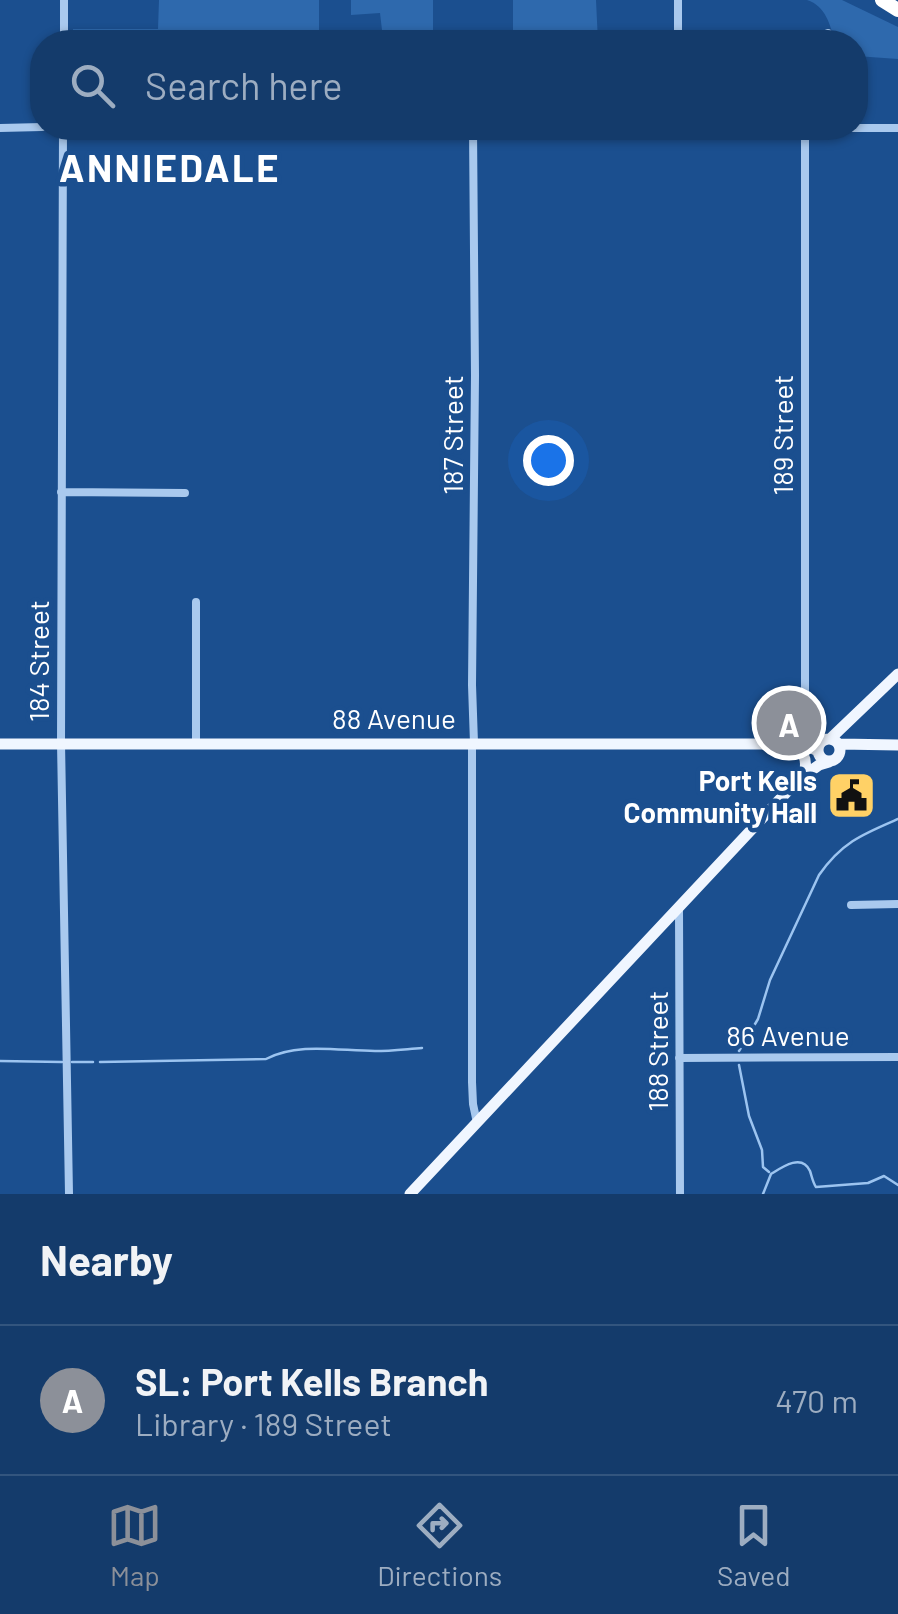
<!DOCTYPE html>
<html lang="en">
<head>
<meta charset="utf-8">
<style>
  :root { --surface:#143b6b; --page:#1d4271; --text:#f1f3f6; --muted:#9dadc1; --line:#33557e; --accent:#8c9099 }
  body { margin:0; font-family:Barlow,sans-serif; background:var(--page); color:var(--text) }
  .you { position:absolute; left:548px; top:460px; width:35px; height:35px; margin:-25px; border:8px solid #fff; border-radius:50%; background:#1a73e8; box-shadow:0 0 0 15px #1a73e833 }
  .badge { display:grid; place-items:center; width:65px; height:65px; border-radius:50%; background:var(--accent); color:#fff; font-size:32px; font-weight:700 }
  .pin { position:absolute; translate:-50% -50%; border:5px solid #fff; box-shadow:0 2px 10px #0006 }
  .list { margin:0; padding:0; list-style:none }
  h2 { display:flex; justify-content:space-between; align-items:center; height:130px; margin:0; padding:0 40px; font-size:42px }
  h2 small { font-size:32px; font-weight:400; color:var(--muted) }
  .list li { display:grid; grid-template-columns:65px 1fr auto; gap:30px; align-items:center; box-sizing:border-box; height:150px; padding:0 40px; border-top:2px solid var(--line) }
  .list b { display:block; font-size:38px; white-space:nowrap }
  .list p { margin:0; font-size:32px; white-space:nowrap; color:var(--muted) }
  .list em { font-size:32px; font-style:normal; color:var(--muted) }
  .icon { flex:none; width:55px; height:55px; fill:none; stroke:currentColor; stroke-width:2; stroke-linecap:round; stroke-linejoin:round }
  .map { position:relative; flex:none; width:898px; height:1194px; overflow:hidden }
  .search { position:absolute; background:var(--surface); box-shadow:0 2px 8px #0004; left:30px; right:30px; top:30px; height:110px; display:flex; align-items:center; gap:25px; box-sizing:border-box; padding:0 35px; border-radius:40px; color:var(--muted); font-size:38px }
  .sheet { height:280px; background:var(--surface) }
  nav { display:flex; justify-content:space-around; align-items:center; box-sizing:border-box; height:140px; border-top:2px solid var(--line); background:var(--surface); font-size:28px; color:var(--muted) }
  nav a { display:grid; justify-items:center; gap:5px }
  nav .on { color:var(--accent) }
  .map>svg:first-child { display:block }
  .green { fill:#2e69ad }
  .lines { fill:none; stroke-linecap:round; stroke-linejoin:round }
  .stream { stroke:#9cc4f0; stroke-width:2.5 }
  .minor { stroke:#a9c9ee; stroke-width:8 }
  .major { stroke:#f0f6ff; stroke-width:11 }
  .highway { stroke:#fff; stroke-width:14 }
  .labels { text-anchor:middle; dominant-baseline:central; stroke-width:9; stroke-linejoin:round; paint-order:stroke }
  .street-label { font-size:28px; fill:#fff; stroke:#1b4f8f }
  .poi-label { font-size:28px; font-weight:bold; fill:#fff; stroke:#1b4f8f; text-anchor:end }
  .district-label { font-size:38px; font-weight:bold; letter-spacing:2.5px; fill:#fff; stroke:#1b4f8f }
</style>
</head>
<body>
<div class="map">
<svg width="898" height="1194" viewBox="0 0 898 1194">
  <rect width="100%" height="100%" fill="#1b4f8f"/>
  <!-- green -->
  <path class="green" d="M 159,0 L 319,0 L 319,42 L 73,42 L 73,29 L 158,29 Z
    M 351,0 L 433,0 L 433,42 L 398,42 L 382,30 L 380,13 L 351,15 Z
    M 513,0 L 596,0 L 598,42 L 513,42 Z
    M 807,0 L 842,0 L 898,27 L 898,59 L 856,56 L 856,42 L 835,42 C 830,25 826,6 807,0 Z"/>
  <g class="lines">
    <!-- stream -->
    <path class="stream" d="M 739,1051 L 758,1019 L 770,980 L 819,875 C 842,842 863,834 898,819
      M 0,1061 L 62,1062
      M 72,1062 L 93,1062
      M 100,1062 L 266,1059 C 298,1042 340,1051 375,1051 C 391,1051 407,1049 422,1048
      M 739,1065 L 749,1116 L 762,1150 L 763,1167 L 769,1172
      M 763,1194 L 771,1174 C 782,1167 802,1153 810,1171 C 812,1177 813,1183 816,1187 L 868,1183 L 884,1176 L 898,1185"/>
    <!-- minor -->
    <path class="minor" d="M 678,0 L 678,42
      M 828,33 L 829,42
      M 64,42 L 64,0
      M 0,128 L 42,127
      M 63,128 L 61,743 L 69,1194
      M 473,128 L 475,375 L 472,685 L 474,743
      M 642,128 L 898,128
      M 805,128 L 805,741
      M 61,492 L 185,493
      M 196,602 L 196,743
      M 472,743 L 472,1082 L 473,1104 L 477,1123
      M 851,905 L 898,904
      M 679,909 L 680,1194
      M 679,1058 L 898,1057"/>
    <!-- major -->
    <path class="major" d="M818 750a11 11 0 1 1 22 0a11 11 0 1 1-22 0Z
      M 830,739 L 898,674
      M 0,744 L 789,744 L 807,746 L 818,751
      M 840,744 L 898,745
      M 792,745 C 803,752 807,757 805,770
      M 410,1194 L 798,780 L 819,765 L 829,762"/>
    <!-- highway -->
    <path class="highway" d="M 882,0 L 898,10"/>
  </g>
  <!-- icons -->
  <defs>
    <symbol id="civic-square" viewBox="-11 -11 22 22"><rect x="-9" y="-9" width="18" height="18" rx="4" fill="#ffd166" stroke="#1b4f8f"/><path d="M-.6-6.5H3V-4.5H.6V-3L4-1V1h2V6H-6V1h2V-1L-.6-3ZM-1.2 2.5V6h2.4V2.5Z" fill="#111"/></symbol>
  </defs>
  <g fill-rule="evenodd">
    <use href="#civic-square" x="824" y="768" width="55" height="55"/>
  </g>
  <g class="labels">
    <!-- street labels -->
    <g class="street-label">
      <text transform="translate(452 435) rotate(-90)">187 Street</text>
      <text transform="translate(782 435) rotate(-90)">189 Street</text>
      <text transform="translate(38 661) rotate(-90)">184 Street</text>
      <text x="394" y="718">88 Avenue</text>
      <text x="788" y="1035">86 Avenue</text>
      <text transform="translate(657 1051) rotate(-90)">188 Street</text>
    </g>
    <!-- poi labels -->
    <g class="poi-label">
      <text x="817" y="780">Port Kells<tspan x="817" dy="32">Community Hall</tspan></text>
    </g>
    <!-- district labels -->
    <g class="district-label">
      <text x="170" y="167">ANNIEDALE</text>
    </g>
  </g>
</svg>
<div class="you"></div>
<div class="pin badge" style="left:789px;top:723px">A</div>
<div class="search"><svg class="icon" aria-label="search" viewBox="0 0 24 24"><circle cx="10" cy="10" r="6"/><path d="M15 15l6 6"/></svg>Search here</div>
</div>
<section class="sheet">
<h2>Nearby<small></small></h2>
<ul class="list">
<li><span class="badge">A</span><div><b>SL: Port Kells Branch</b><p>Library · 189 Street</p></div><em>470 m</em></li>
</ul>
</section>
<nav>
<a class="on"><svg class="icon" aria-label="map" viewBox="0 0 24 24"><path d="M3 6l6-2 6 2 6-2v14l-6 2-6-2-6 2zM9 4v14M15 6v14"/></svg>Map</a>
<a><svg class="icon" aria-label="directions" viewBox="0 0 24 24"><path d="M12 3l9 9-9 9-9-9zM9 14v-3h6M13 9l2 2-2 2"/></svg>Directions</a>
<a><svg class="icon" aria-label="saved" viewBox="0 0 24 24"><path d="M7 4h10v16l-5-4-5 4z"/></svg>Saved</a>
</nav>
</body>
</html>
